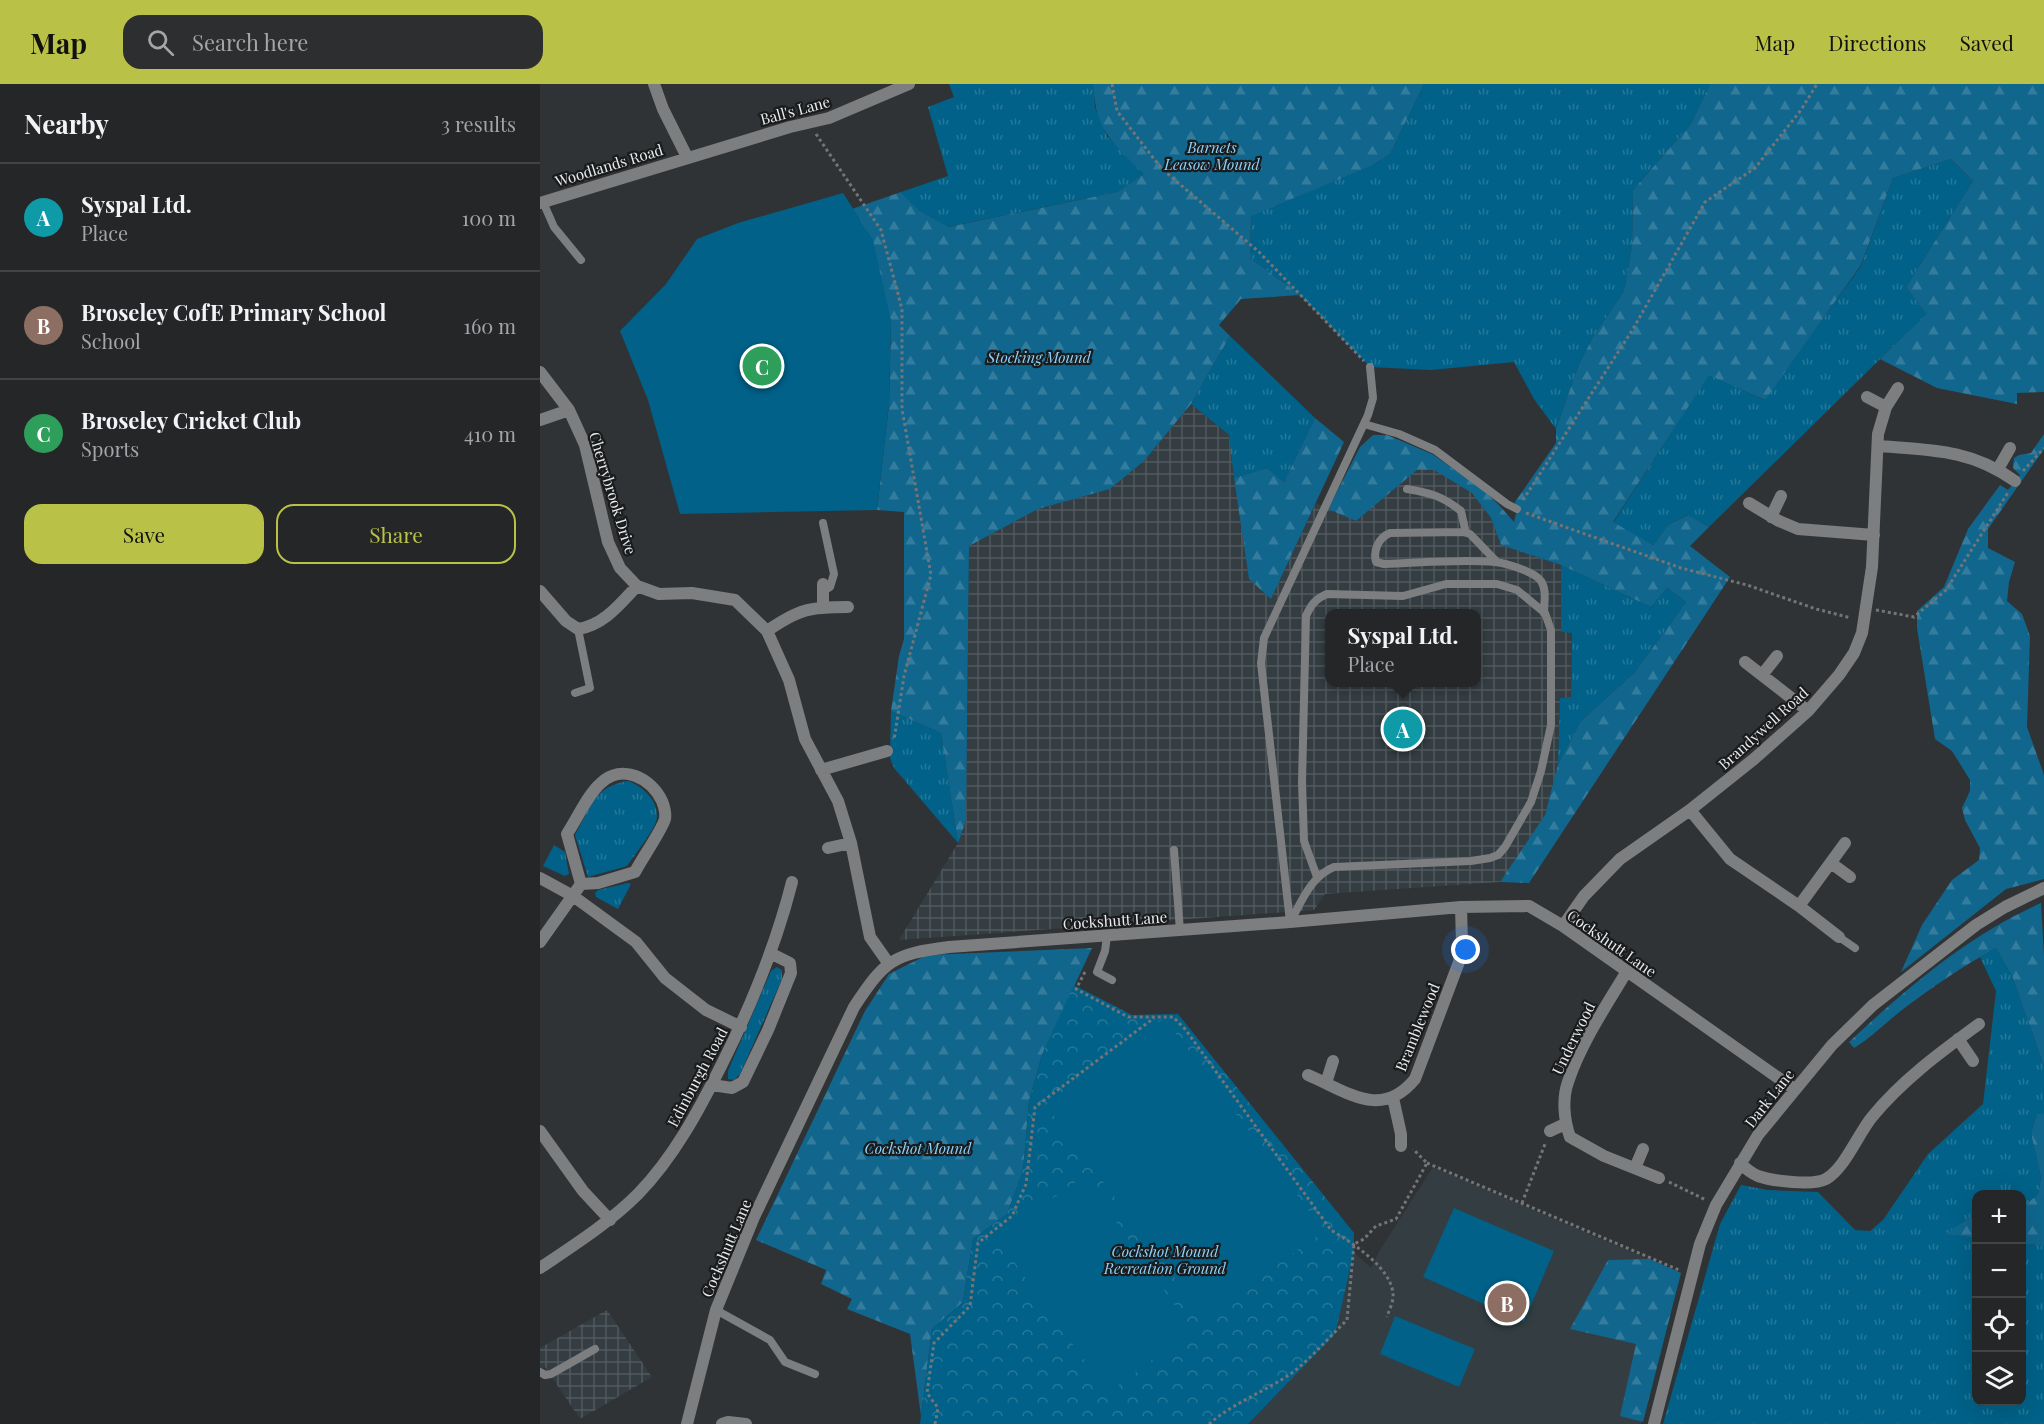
<!DOCTYPE html>
<html lang="en">
<head>
<meta charset="utf-8">
<style>
  :root { --surface:#242628; --page:#2c2e30; --text:#f1f3f6; --muted:#a3a5a8; --line:#414345; --accent:#b9c146 }
  body { margin:0; font-family:"Playfair Display",serif; background:var(--page); color:var(--text) }
  .controls { position:absolute; right:18px; bottom:18px; display:grid; overflow:hidden; border-radius:12px; box-shadow:0 6px 24px #0002 }
  .controls button { width:54px; height:54px; display:grid; place-items:center; padding:0; border:0; border-bottom:2px solid var(--line); background:var(--surface); color:var(--text); font:30px sans-serif }
  .you { position:absolute; left:926px; top:866px; width:21px; height:21px; margin:-15px; border:4px solid #fff; border-radius:50%; background:#1a73e8; box-shadow:0 0 0 9px #1a73e833 }
  .badge { display:grid; place-items:center; width:39px; height:39px; border-radius:50%; background:var(--accent); color:#fff; font-size:20px; font-weight:700 }
  .pin { position:absolute; translate:-50% -50%; border:3px solid #fff; box-shadow:0 2px 6px #0006 }
  .popup { position:absolute; left:785px; top:525px; width:156px; height:78px; box-sizing:border-box; display:grid; place-content:center; border-radius:12px; background:var(--surface); filter:drop-shadow(0 2px 4px #0005); font-size:20px; white-space:nowrap; color:var(--muted) }
  .popup b { font-size:22px; color:var(--text) }
  .popup::after { content:''; position:absolute; left:50%; top:100%; margin-left:-12px; border:12px solid transparent; border-top-color:var(--surface) }
  .list { margin:0; padding:0; list-style:none }
  h2 { display:flex; justify-content:space-between; align-items:center; height:78px; margin:0; padding:0 24px; font-size:26px }
  h2 small { font-size:20px; font-weight:400; color:var(--muted) }
  .list li { display:grid; grid-template-columns:39px 1fr auto; gap:18px; align-items:center; box-sizing:border-box; height:108px; padding:0 24px; border-top:2px solid var(--line) }
  .list b { display:block; font-size:22px; white-space:nowrap }
  .list p { margin:0; font-size:20px; white-space:nowrap; color:var(--muted) }
  .list em { font-size:20px; font-style:normal; color:var(--muted) }
  .actions { display:flex; gap:12px; padding:18px 24px }
  .actions a { flex:1; padding:14px 0; border:2px solid var(--accent); border-radius:18px; text-align:center; font-size:21px; color:var(--accent) }
  .actions .main { background:var(--accent); color:#111 }
  .icon { flex:none; width:33px; height:33px; fill:none; stroke:currentColor; stroke-width:2; stroke-linecap:round; stroke-linejoin:round }
  .map { position:relative; flex:none; width:1504px; height:1340px; overflow:hidden }
  header { display:flex; align-items:center; gap:36px; box-sizing:border-box; height:84px; padding:0 30px; background:var(--accent); color:#111 }
  header strong { font-size:28px }
  nav { display:flex; gap:33px; margin-inline-start:auto; font-size:21px }
  .search { width:420px; height:54px; background:var(--page); display:flex; align-items:center; gap:15px; box-sizing:border-box; padding:0 21px; border-radius:18px; color:var(--muted); font-size:22px }
  main { display:flex }
  aside { flex:1; background:var(--surface) }
  .map>svg:first-child { display:block }
  .built { fill:#333d42 }
  .industrial { fill:url(#industrial-grid); fill-rule:evenodd }
  .grass { fill:url(#grass-tufts) }
  .forest { fill:url(#forest-firs) }
  .park { fill:url(#park-crowns) }
  .pitch { fill:#016188 }
  .lines { fill:none; stroke-linecap:round; stroke-linejoin:round }
  .path { stroke:#737577; stroke-width:3; stroke-dasharray:3 3; stroke-linecap:butt }
  .lane { stroke:#7c7e7f; stroke-width:8 }
  .street { stroke:#7c7e7f; stroke-width:12 }
  .labels { text-anchor:middle; dominant-baseline:central; stroke-width:4.5; stroke-linejoin:round; paint-order:stroke }
  .street-label { font-size:15px; fill:#eaeced; stroke:#191b1c }
  .park-label { font-size:15px; font-style:italic; fill:#8cd2fb; stroke:#191b1c }
</style>
</head>
<body>
<header>
<strong>Map</strong>
<div class="search"><svg class="icon" aria-label="search" viewBox="0 0 24 24"><circle cx="10" cy="10" r="6"/><path d="M15 15l6 6"/></svg>Search here</div>
<nav><a>Map</a><a>Directions</a><a>Saved</a></nav>
</header>
<main>
<aside>
<h2>Nearby<small>3 results</small></h2>
<ul class="list">
<li><span class="badge" style="background:#0f9aa8">A</span><div><b>Syspal Ltd.</b><p>Place</p></div><em>100 m</em></li>
<li><span class="badge" style="background:#8d6e63">B</span><div><b>Broseley CofE Primary School</b><p>School</p></div><em>160 m</em></li>
<li><span class="badge" style="background:#2e9e5b">C</span><div><b>Broseley Cricket Club</b><p>Sports</p></div><em>410 m</em></li>
</ul>
<div class="actions"><a class="main">Save</a><a>Share</a></div>
</aside>
<div class="map">
<svg width="1504" height="1340" viewBox="0 0 1504 1340">
  <defs>
    <pattern id="industrial-grid" width="8" height="8" patternUnits="userSpaceOnUse" patternTransform="scale(1.5)"><rect width="8" height="8" fill="#333d42"/><path d="M0 4h8M4 0v8" fill="none" stroke="#51595e"/></pattern>
    <pattern id="grass-tufts" width="24" height="20" patternUnits="userSpaceOnUse" patternTransform="scale(1.5)"><rect width="24" height="20" fill="#016188"/><path d="M3 7l-1-3M5 7V3M7 7l1-3M15 17l-1-3M17 17v-4M19 17l1-3" fill="none" stroke="#267899"/></pattern>
    <pattern id="forest-firs" width="22" height="20" patternUnits="userSpaceOnUse" patternTransform="scale(1.5)"><rect width="22" height="20" fill="#10668d"/><path d="M5 1l3.5 6h-7zM16 11l3.5 6h-7z" fill="#337c9d"/></pattern>
    <pattern id="park-crowns" width="20" height="18" patternUnits="userSpaceOnUse" patternTransform="scale(1.5)"><rect width="20" height="18" fill="#016188"/><path d="M2 6a3 3 0 1 1 6 0M12 15a3 3 0 1 1 6 0" fill="none" stroke="#267899"/></pattern>
  </defs>
  <rect width="100%" height="100%" fill="#303335"/>
  <!-- built -->
  <path class="built" d="M 893,1083 L 1141,1189 L 1101,1340 L 708,1340 L 794,1250 L 814,1168 L 831,1184 L 840,1166 Z"/>
  <!-- industrial -->
  <path class="industrial" d="M 651,320 L 689,351 L 709,495 L 731,515 L 776,419 L 816,437 L 877,386 L 894,386 L 932,409 L 951,434 L 961,461 L 1021,481 L 1021,547 L 1032,548 L 1031,614 L 1020,614 L 1018,680 L 1005,731 L 960,798 L 785,810 L 774,826 L 359,856 L 418,759 L 426,737 L 429,462 L 498,425 L 570,405 L 604,377 ZM 790,530 L 936,530 L 936,598 L 790,598 Z
    M 67,1226 L 112,1293 L 40,1335 L 5,1283 L 0,1284 L 0,1264 Z"/>
  <!-- grass -->
  <path class="grass" d="M 409,0 L 553,0 L 555,23 L 567,52 L 604,90 L 577,108 L 407,143 L 380,127 L 361,108 L 408,92 L 388,23 L 414,13 Z
    M 884,0 L 1170,0 L 1151,40 L 1093,106 L 1092,162 L 1084,207 L 1053,253 L 1039,280 L 1016,345 L 994,315 L 974,278 L 891,286 L 830,283 L 760,211 L 710,174 L 711,131 L 831,82 L 850,70 Z
    M 1411,75 L 1433,97 L 1366,203 L 1386,230 L 1169,443 L 1147,431 L 1128,441 L 1113,461 L 1073,439 L 1169,290 L 1224,316 L 1321,182 L 1353,94 Z
    M 690,252 L 775,334 L 744,398 L 727,384 L 694,394 L 689,351 L 651,320 Z
    M 1021,481 L 1111,523 L 1127,504 L 1146,518 L 1095,588 L 1040,638 L 1018,680 L 1020,614 L 1031,613 L 1032,549 L 1021,548 Z
    M 351,627 L 401,649 L 418,759 L 354,684 L 350,674 Z
    M 89,697 C 104,704 121,718 116,738 C 113,747 94,772 87,782 L 48,793 L 35,751 C 51,723 54,702 89,697 Z
    M 14,761 L 25,768 L 29,790 L 25,792 L 3,782 Z
    M 88,799 L 91,800 L 78,825 L 56,813 L 55,809 L 58,806 Z
    M 1456,864 L 1472,892 L 1504,982 L 1504,1030 L 1497,1030 L 1491,1049 L 1501,1094 L 1498,1110 L 1482,1124 L 1482,1110 L 1436,1110 L 1436,1133 L 1429,1134 L 1406,1150 L 1436,1154 L 1436,1318 L 1482,1318 L 1482,1159 L 1504,1162 L 1504,1340 L 1123,1340 L 1180,1140 L 1201,1101 L 1228,1106 L 1278,1108 L 1315,1146 L 1330,1147 L 1343,1136 L 1388,1070 L 1443,1020 L 1456,907 L 1440,873 Z
    M 237,883 L 242,886 L 242,895 L 200,990 L 194,996 L 188,995 L 188,987 L 231,887 Z"/>
  <!-- forest -->
  <path class="forest" d="M 553,0 L 884,0 L 850,70 L 831,82 L 711,132 L 710,174 L 760,211 L 701,215 L 679,241 L 690,252 L 651,320 L 604,377 L 570,405 L 498,425 L 429,462 L 426,737 L 418,759 L 401,649 L 351,627 L 359,572 L 364,555 L 364,428 L 337,426 L 349,320 L 351,237 L 312,125 L 361,108 L 380,127 L 408,143 L 577,108 L 604,90 C 572,58 556,48 553,0 Z
    M 1170,0 L 1504,0 L 1504,308 L 1477,309 L 1477,320 L 1397,304 L 1340,275 L 1386,230 L 1366,203 L 1433,97 L 1411,75 L 1353,94 L 1321,181 L 1225,316 L 1169,291 L 1073,438 L 1113,461 L 1128,441 L 1148,431 L 1169,443 L 1150,462 L 1190,493 L 989,799 L 960,798 L 1005,731 L 1018,680 L 1040,638 L 1095,588 L 1146,518 L 1127,504 L 1111,523 L 1021,481 L 961,461 L 951,434 L 932,409 L 894,386 L 877,386 L 816,437 L 788,425 L 820,363 L 833,351 L 847,351 L 892,370 L 941,404 L 958,420 L 974,438 L 977,426 L 975,418 L 1016,359 L 1016,345 L 1039,280 L 1053,253 L 1084,207 L 1092,162 L 1093,106 L 1151,40 Z
    M 775,334 L 804,358 L 731,515 L 709,495 L 694,394 L 727,384 L 744,398 Z
    M 1504,350 L 1504,365 L 1448,445 L 1448,464 L 1475,478 L 1469,498 L 1467,517 L 1482,530 L 1490,552 L 1487,643 L 1504,691 L 1504,795 L 1466,805 L 1361,888 L 1382,841 L 1412,796 L 1439,776 L 1440,764 L 1425,736 L 1422,724 L 1430,707 L 1430,696 L 1412,667 L 1395,655 L 1377,544 L 1377,527 L 1404,503 L 1428,445 L 1460,401 L 1468,406 L 1480,391 L 1473,384 L 1474,374 L 1479,371 L 1491,369 Z
    M 1501,819 L 1504,872 L 1504,982 L 1472,892 L 1456,864 C 1423,882 1392,903 1362,926 C 1345,939 1332,953 1314,964 L 1309,958 C 1367,904 1427,852 1501,819 Z
    M 552,864 L 502,971 L 489,1017 L 483,1087 L 467,1130 L 433,1155 L 423,1218 L 392,1245 L 381,1332 L 370,1250 L 307,1225 L 312,1215 L 281,1200 L 286,1186 L 216,1156 L 325,927 L 349,890 L 387,871 Z
    M 1497,1030 L 1504,1030 L 1504,1162 L 1482,1159 L 1482,1124 L 1498,1110 L 1501,1094 L 1491,1049 Z
    M 1436,1133 L 1436,1154 L 1405,1150 L 1429,1134 Z
    M 1110,1175 L 1141,1189 L 1103,1338 L 1080,1332 L 1096,1260 L 1030,1245 L 1068,1176 Z"/>
  <!-- park -->
  <path class="park" d="M 534,901 L 592,931 L 638,930 L 814,1149 L 814,1168 L 795,1250 L 708,1340 L 380,1340 L 392,1245 L 423,1218 L 433,1155 L 467,1130 L 483,1087 L 489,1017 L 502,971 Z"/>
  <!-- pitch -->
  <path class="pitch" d="M 303,109 L 333,156 L 351,237 L 349,320 L 337,426 L 140,430 L 108,316 L 80,247 L 126,200 L 157,155 L 198,139 Z
    M 624,934 L 784,1147 L 664,1233 L 506,1021 Z
    M 544,1092 L 652,1246 L 568,1309 L 457,1154 Z
    M 914,1124 L 1014,1167 L 984,1238 L 883,1193 Z
    M 855,1232 L 935,1265 L 919,1303 L 840,1270 Z"/>
  <g class="lines">
    <!-- path -->
    <path class="path" d="M 572,0 L 577,27 L 621,84 L 719,168 L 824,277
      M 276,50 L 341,146 L 362,225 L 362,325 L 391,491 L 364,592 L 354,656
      M 1483,387 L 1504,364
      M 983,416 L 1093,245 L 1165,118 L 1215,84 L 1261,26 L 1277,0
      M 986,429 L 1141,484 L 1207,501 L 1276,525 L 1311,534
      M 1336,526 L 1374,533 L 1406,506 L 1469,407
      M 545,888 L 536,905 L 588,933 L 633,933 L 645,945 L 791,1146 C 812,1159 851,1183 853,1210 C 854,1217 849,1226 847,1233
      M 887,1079 L 1139,1186
      M 1129,1098 L 1166,1116
      M 982,1119 L 1005,1060
      M 395,1340 L 398,1324 L 387,1309 L 394,1259 L 430,1222 L 438,1159 L 472,1132 L 486,1100 L 495,1023 L 614,934
      M 669,1340 C 692,1320 723,1308 749,1291 C 770,1276 788,1254 807,1236 L 814,1160 L 824,1155 L 836,1142 L 856,1135 L 887,1079 L 873,1065"/>
    <!-- lane -->
    <path class="lane" d="M 3,118 L 14,143 L 41,176
      M 824,340 L 859,350 L 895,366 L 967,420 L 977,425
      M 867,405 C 891,409 902,412 921,427 L 925,445 L 923,448 L 850,449 C 838,454 833,467 836,478 L 844,480 C 880,479 918,475 955,478 C 966,479 995,488 1001,497 C 1007,506 1004,518 1004,529
      M 923,448 L 930,450 L 957,478
      M 283,507 L 290,503 L 294,490 L 283,439
      M 35,609 L 50,604 L 38,545
      M 634,766 L 640,847
      M 750,838 C 762,817 771,792 794,783 L 931,777 L 950,774 L 958,771 L 965,763 L 991,718 L 1001,687 L 1011,641 L 1011,546 L 1005,529 L 977,506 L 957,500 L 906,500 L 863,512 L 787,510 C 775,515 771,521 766,532 L 762,698 L 764,757 L 777,793
      M 750,838 L 721,579 L 724,554 L 828,331 L 833,314 L 830,283
      M 567,852 L 565,867 L 557,888 L 572,896
      M 1299,853 L 1315,864
      M 176,1226 L 230,1256 L 245,1278 L 275,1290
      M 0,1288 L 5,1291 L 11,1290 L 55,1265"/>
    <!-- street -->
    <path class="street" d="M 114,0 L 123,25 L 147,73
      M 0,119 L 250,43 L 289,34 L 369,0
      M 0,288 L 29,326 L 45,361 L 68,458 L 80,484 L 97,502 L 119,510 L 152,509 L 195,516 L 227,547 L 249,596 L 265,655 L 298,717 L 311,759 L 330,853 L 349,880
      M 1327,313 L 1346,323
      M 0,336 L 29,326
      M 1338,362 C 1390,366 1431,365 1475,397
      M 1458,385 L 1470,364
      M 1209,419 L 1239,437 L 1258,445 L 1334,451
      M 1231,433 L 1241,412
      M 283,500 L 283,523
      M 0,507 L 26,537 L 38,545 C 64,541 80,520 97,502
      M 227,547 C 259,525 269,523 308,523
      M 1205,578 L 1268,627
      M 1222,591 L 1237,572
      M 281,686 L 347,667
      M 1150,726 L 1190,775 L 1259,822 L 1299,853
      M 288,764 L 311,759
      M 1291,779 L 1310,793
      M 0,794 L 33,812 L 96,858 L 125,894 L 166,926 L 201,943
      M 1259,822 L 1305,759
      M 1023,842 L 1044,812 L 1080,775 L 1150,726 L 1214,675 L 1268,627 L 1299,591 L 1314,569 L 1322,549 L 1332,483 L 1338,350 L 1346,323 L 1358,304
      M 0,858 L 41,800 L 27,750 C 37,735 48,710 61,699 C 82,679 111,694 122,717 C 124,722 126,729 125,735 C 122,746 101,776 95,788 L 58,799 L 41,800
      M 1087,887 C 1066,922 1041,959 1028,998 C 1022,1015 1024,1036 1030,1053 L 1064,1072 L 1119,1094
      M 1418,955 L 1433,977
      M 768,991 C 808,1008 841,1036 875,995 L 919,878 L 922,860 L 921,823
      M 786,999 L 793,977
      M 172,1001 L 192,1004 L 203,998 L 228,946 L 251,889 L 250,879 L 230,869
      M 853,1014 L 861,1050 L 861,1062
      M 0,1047 L 43,1107 L 70,1136
      M 1010,1047 L 1025,1040
      M 1200,1079 C 1205,1084 1211,1089 1218,1092 C 1232,1097 1273,1102 1286,1095 C 1305,1084 1318,1050 1332,1033 C 1362,996 1402,967 1439,940
      M 1095,1084 L 1103,1065
      M 0,1184 C 34,1161 69,1139 98,1110 C 134,1073 159,1026 182,980 C 211,922 236,861 252,798
      M 147,1340 L 176,1226 L 214,1133 L 314,923 C 345,876 353,870 409,863 L 750,838 L 921,823 L 989,822 L 1023,842 L 1254,1005
      M 182,1340 L 188,1338 L 206,1340
      M 1114,1340 L 1160,1160 L 1176,1121 L 1218,1051 L 1292,961 L 1333,921 L 1436,841 L 1465,823 L 1504,804"/>
  </g>
  <g class="labels">
    <!-- street labels -->
    <g class="street-label">
      <text transform="translate(255 26) rotate(-15)">Ball's Lane</text>
      <text transform="translate(69 81) rotate(-17)">Woodlands Road</text>
      <text transform="translate(73 409) rotate(73)">Cherrybrook Drive</text>
      <text transform="translate(1223 644) rotate(-42)">Brandywell Road</text>
      <text transform="translate(575 836) rotate(-4)">Cockshutt Lane</text>
      <text transform="translate(1072 859) rotate(35)">Cockshutt Lane</text>
      <text transform="translate(877 943) rotate(-68)">Bramblewood</text>
      <text transform="translate(1033 954) rotate(-64)">Underwood</text>
      <text transform="translate(157 993) rotate(-62)">Edinburgh Road</text>
      <text transform="translate(1229 1014) rotate(-52)">Dark Lane</text>
      <text transform="translate(186 1164) rotate(-67)">Cockshutt Lane</text>
    </g>
    <!-- park labels -->
    <g class="park-label">
      <text x="672" y="63">Barnets<tspan x="672" dy="17">Leasow Mound</tspan></text>
      <text x="499" y="273">Stocking Mound</text>
      <text x="378" y="1064">Cockshot Mound</text>
      <text x="625" y="1167">Cockshot Mound<tspan x="625" dy="17">Recreation Ground</tspan></text>
    </g>
  </g>
</svg>
<div class="controls">
<button>+</button>
<button>−</button>
<button><svg class="icon" aria-label="locate" viewBox="0 0 24 24"><circle cx="12" cy="12" r="6"/><path d="M12 2v4M12 18v4M2 12h4M18 12h4"/></svg></button>
<button><svg class="icon" aria-label="layers" viewBox="0 0 24 24"><path d="M12 4l9 5-9 5-9-5zM3 14l9 5 9-5"/></svg></button>
</div>
<div class="you"></div>
<div class="pin badge" style="left:863px;top:645px;background:#0f9aa8">A</div>
<div class="popup"><b>Syspal Ltd.</b>Place</div>
<div class="pin badge" style="left:967px;top:1219px;background:#8d6e63">B</div>
<div class="pin badge" style="left:222px;top:282px;background:#2e9e5b">C</div>
</div>
</main>
</body>
</html>
